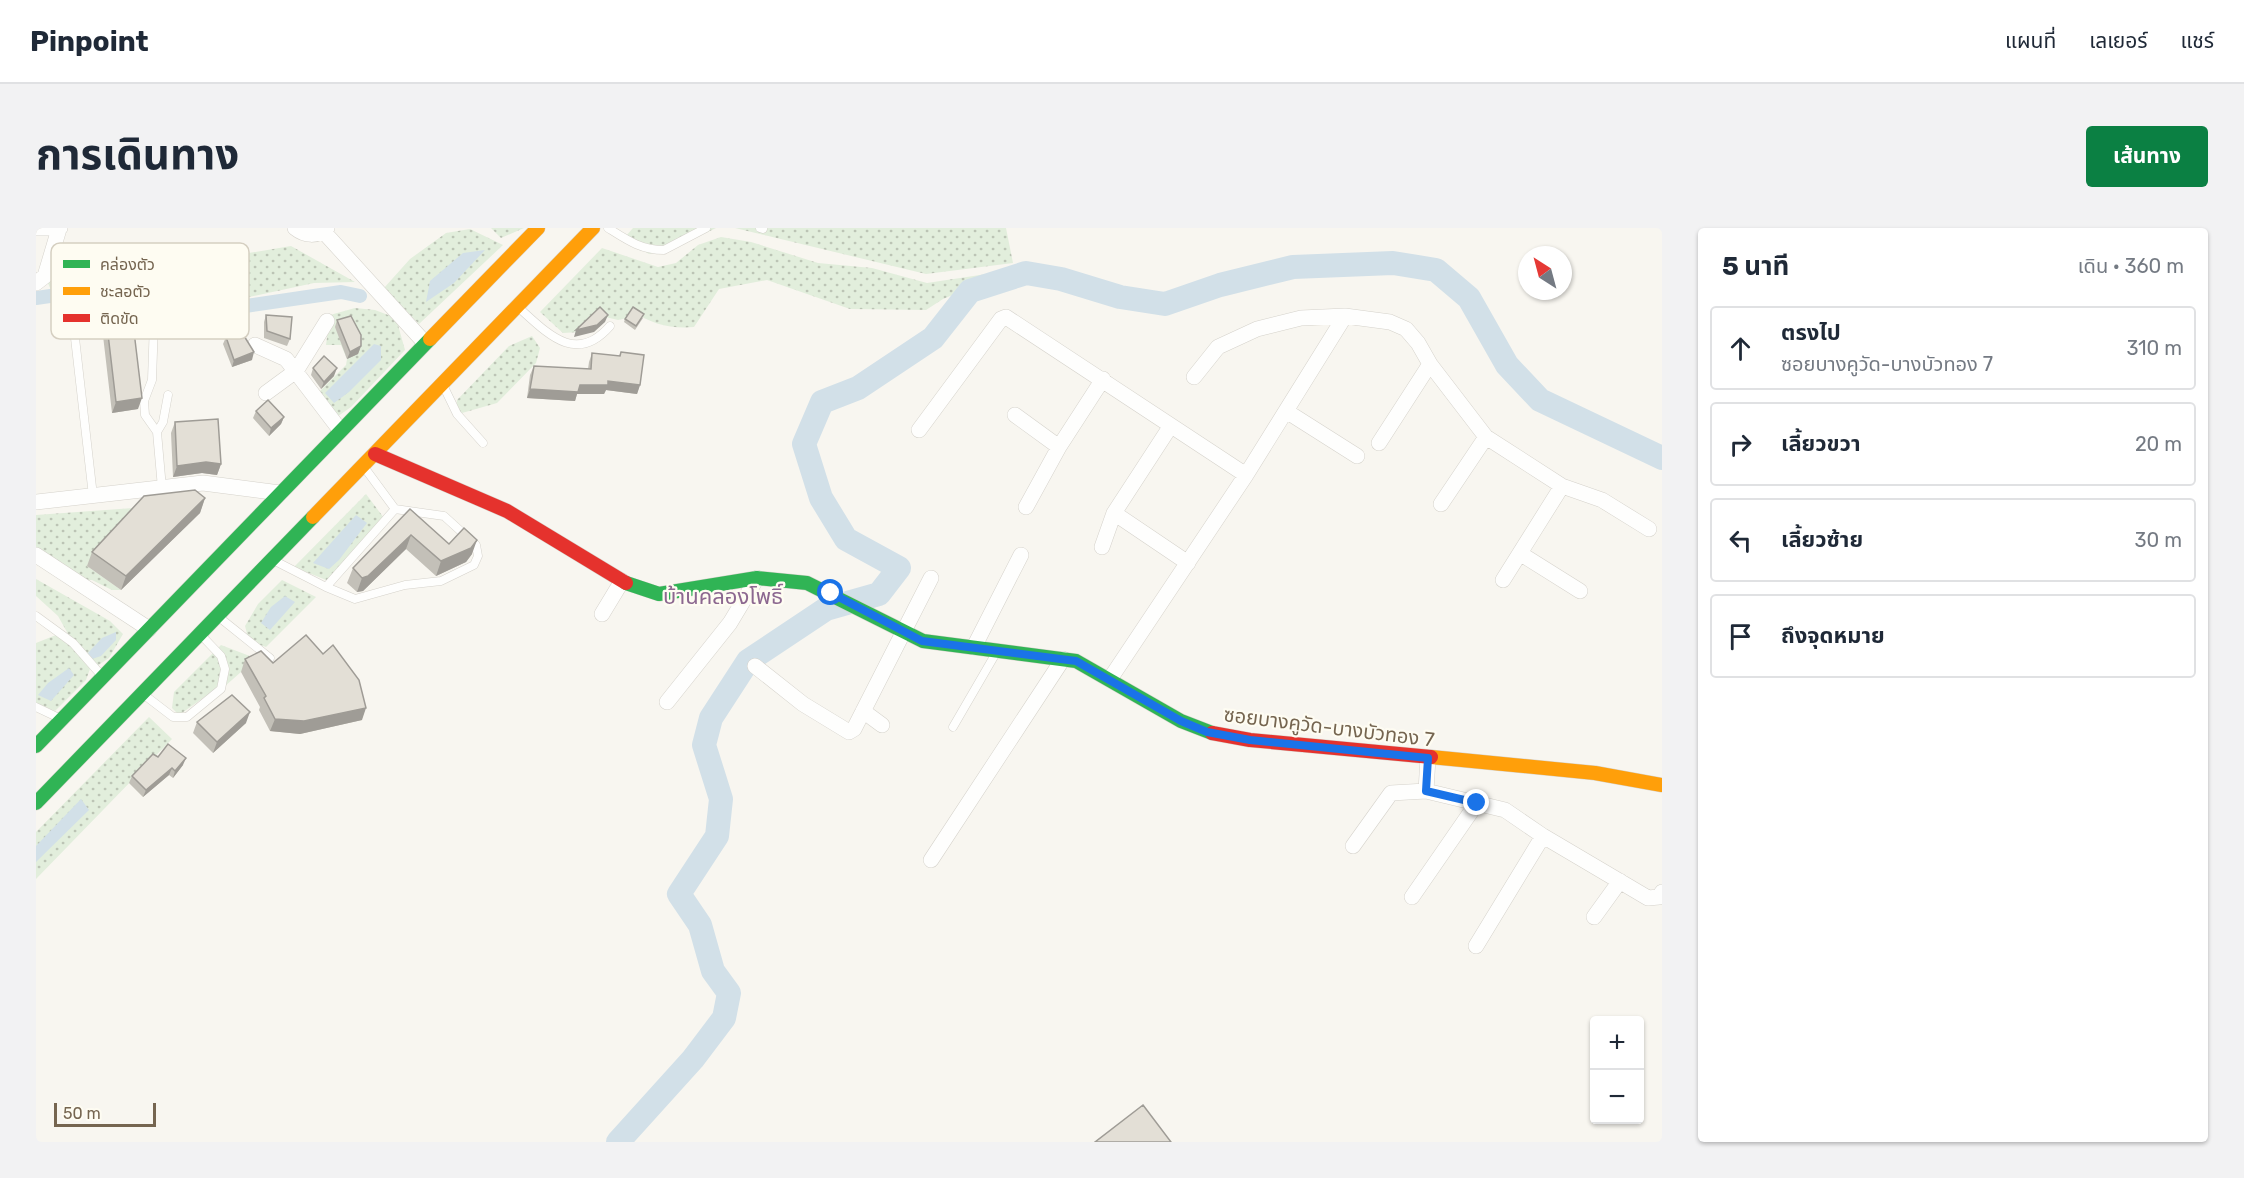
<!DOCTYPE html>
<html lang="th">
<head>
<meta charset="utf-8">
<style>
  :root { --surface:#fff; --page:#f2f2f3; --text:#1f2937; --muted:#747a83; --line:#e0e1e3; --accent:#0b8043 }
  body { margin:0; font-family:Rubik,"Noto Sans Thai",sans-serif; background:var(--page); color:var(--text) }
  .controls { position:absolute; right:18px; bottom:18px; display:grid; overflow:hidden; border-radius:6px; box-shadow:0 2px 4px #0004 }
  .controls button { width:54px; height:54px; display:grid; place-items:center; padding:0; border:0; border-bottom:2px solid var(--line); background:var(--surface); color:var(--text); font:30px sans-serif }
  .compass { position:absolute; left:1482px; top:18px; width:54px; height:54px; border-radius:50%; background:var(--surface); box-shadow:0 2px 4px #0004; rotate:324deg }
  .scale { position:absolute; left:18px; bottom:15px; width:102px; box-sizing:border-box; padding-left:6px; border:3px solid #756550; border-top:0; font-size:16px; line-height:21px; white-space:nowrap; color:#756550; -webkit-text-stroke:4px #fefcf2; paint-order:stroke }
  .stop { position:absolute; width:18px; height:18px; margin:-14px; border:4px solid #1a73e8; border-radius:50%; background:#fff }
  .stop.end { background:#1a73e8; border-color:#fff; box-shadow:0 2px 6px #0008 }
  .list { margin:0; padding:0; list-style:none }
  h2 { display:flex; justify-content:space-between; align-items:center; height:78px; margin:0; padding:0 24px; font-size:26px }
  h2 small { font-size:20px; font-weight:400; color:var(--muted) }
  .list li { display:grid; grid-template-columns:39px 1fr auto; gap:18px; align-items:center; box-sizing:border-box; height:84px; margin:0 12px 12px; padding:0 12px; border:2px solid var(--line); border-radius:6px }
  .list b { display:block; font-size:22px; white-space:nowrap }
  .list p { margin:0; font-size:20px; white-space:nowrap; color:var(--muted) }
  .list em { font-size:20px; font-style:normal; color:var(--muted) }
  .icon { flex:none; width:33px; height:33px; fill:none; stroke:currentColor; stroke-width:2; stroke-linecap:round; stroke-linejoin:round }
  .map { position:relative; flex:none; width:1626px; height:914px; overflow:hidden; border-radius:6px }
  header { display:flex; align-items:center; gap:36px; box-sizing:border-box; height:84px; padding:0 30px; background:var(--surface); border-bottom:2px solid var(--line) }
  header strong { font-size:28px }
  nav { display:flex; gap:33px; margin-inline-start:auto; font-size:21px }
  .intro { display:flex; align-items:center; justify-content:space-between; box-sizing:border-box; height:144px; padding:0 36px }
  h1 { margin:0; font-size:42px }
  .button { padding:15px 27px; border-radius:6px; background:var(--accent); color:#fff; font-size:21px; font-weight:700 }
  main { display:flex; gap:36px; padding:0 36px }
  aside { flex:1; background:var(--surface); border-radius:6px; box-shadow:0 2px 4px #0004 }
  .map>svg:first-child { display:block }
  .grass { fill:url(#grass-dots) }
  .water { fill:#d2e0e8 }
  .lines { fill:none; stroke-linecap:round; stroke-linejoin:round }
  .canal { stroke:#d2e0e8; stroke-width:14 }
  .river { stroke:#d2e0e8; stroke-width:24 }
  .lane-casing { stroke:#d5d2cb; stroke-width:9 }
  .street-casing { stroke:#d5d2cb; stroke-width:16 }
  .fast-casing { stroke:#d7d3cc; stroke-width:15 }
  .slow-casing { stroke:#d7d3cc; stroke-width:15 }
  .jam-casing { stroke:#d7d3cc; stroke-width:15 }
  .lane { stroke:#fefefd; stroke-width:8 }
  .street { stroke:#fefefd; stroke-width:15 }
  .fast { stroke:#30b455; stroke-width:14 }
  .slow { stroke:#ff9f0a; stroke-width:14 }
  .jam { stroke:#e5322d; stroke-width:14 }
  .wall { fill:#c3c0b8 }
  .shaded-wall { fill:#9f9c96 }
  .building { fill:#e3dfd6; stroke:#9f9c96; stroke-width:1.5 }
  .route { stroke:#1a73e8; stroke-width:8 }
  .labels { text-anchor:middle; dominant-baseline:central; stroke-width:4.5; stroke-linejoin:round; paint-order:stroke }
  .street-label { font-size:20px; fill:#756550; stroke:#fefcf2 }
  .quarter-label { font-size:22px; fill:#8c6890; stroke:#fefcf2 }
  .key { fill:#fefcf2; stroke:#d5cfc1; stroke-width:1.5 }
  .key-label { font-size:16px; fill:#756550 }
</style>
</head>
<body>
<header>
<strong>Pinpoint</strong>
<nav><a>แผนที่</a><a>เลเยอร์</a><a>แชร์</a></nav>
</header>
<div class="intro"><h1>การเดินทาง</h1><a class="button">เส้นทาง</a></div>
<main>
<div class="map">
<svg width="1626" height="914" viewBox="0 0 1626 914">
  <defs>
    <pattern id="grass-dots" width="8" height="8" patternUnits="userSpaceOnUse" patternTransform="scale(1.5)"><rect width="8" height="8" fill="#e2eedc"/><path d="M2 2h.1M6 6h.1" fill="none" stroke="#bcc4b5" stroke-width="1.8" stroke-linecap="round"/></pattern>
  </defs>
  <rect width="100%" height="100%" fill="#f8f6f0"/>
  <!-- grass -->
  <path class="grass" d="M 455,0 L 488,0 L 465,10 Z
    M 597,0 L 680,0 L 641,19 L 613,26 L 594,15 L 590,8 Z
    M 699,0 L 970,0 L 977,35 L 890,46 Z
    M 434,1 L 467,17 L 383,96 L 348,60 L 374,31 L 410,5 Z
    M 685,9 L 715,14 L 782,35 L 836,40 L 891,55 L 977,42 L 907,71 L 890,82 L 814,81 L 731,52 L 683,61 L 658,99 C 635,101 615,96 596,83 L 591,90 L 582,92 L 561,87 L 543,104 L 527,105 L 504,84 L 566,20 L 622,39 L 640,35 L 662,17 Z
    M 255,18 L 319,54 L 278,55 L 199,72 L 164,59 L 138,54 L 100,64 L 48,63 L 17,67 L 9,48 L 26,34 L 201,27 Z
    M 319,80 L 339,82 L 360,90 L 369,122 L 315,179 L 298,191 L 282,165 L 310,137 L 311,131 L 305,117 L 290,117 L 294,87 Z
    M 496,108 L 504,120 L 500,135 L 461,175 L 426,185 L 420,181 L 421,172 L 473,118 Z
    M 330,266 L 351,294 L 295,354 L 258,339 Z
    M 153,276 L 51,338 L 85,362 L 76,362 L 56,352 L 45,352 L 0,327 L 0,287 Z
    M 0,351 L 74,393 L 87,406 L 73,430 L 58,440 L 55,438 L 50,452 L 19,483 L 0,475 L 0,415 L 25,405 L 36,413 L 22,388 L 0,368 Z
    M 246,352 L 280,369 L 230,419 L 213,413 L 209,398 L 222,376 Z
    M 185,417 L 219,430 L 220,435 L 205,444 L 180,466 L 170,468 L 143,487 L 136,480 L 138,464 Z
    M 113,489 L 136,511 L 0,651 L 0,604 Z"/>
  <!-- water -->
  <path class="water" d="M 449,22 L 418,55 L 390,74 L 394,53 L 427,25 Z
    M 338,116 L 345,118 L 345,132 L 313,164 L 298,175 L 289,165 Z
    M 320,287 L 331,295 L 303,332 L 293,341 L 277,335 Z
    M 249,368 L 259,374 L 234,402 L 225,395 L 235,379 Z
    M 80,404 L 80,412 L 65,428 L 56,431 L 52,425 L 66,410 Z
    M 33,440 L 38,447 L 15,473 L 2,467 L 12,455 Z
    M 45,571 L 53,582 L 0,634 L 0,618 Z"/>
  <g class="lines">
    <!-- canal -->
    <path class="canal" d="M 0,70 L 48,63 L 161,64 L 196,80 L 305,64 L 324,68"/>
    <!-- river -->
    <path class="river" d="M 582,914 L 657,831 L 688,790 L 693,765 L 677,743 L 664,697 L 643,666 L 681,608 L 685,571 L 668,517 L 675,490 L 712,433 L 790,381 L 843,366 L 863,340 L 810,311 L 785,270 L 768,216 L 786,174 L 822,160 L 897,110 L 934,63 L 990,45 L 1025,51 L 1084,69 L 1129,76 L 1184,57 L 1257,39 L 1357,35 L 1400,42 L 1433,70 L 1471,137 L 1504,172 L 1626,230"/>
    <defs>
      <path id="lane" d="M 572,0 C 591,12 605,22 628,22 L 670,0
        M 724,0 L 727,1
        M 482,79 C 512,106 540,137 574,98
        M 118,94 L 116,152 L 108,173 L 109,187 L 121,204 L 126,260
        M 39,110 L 57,268
        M 407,157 L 421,186 L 447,215
        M 121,204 L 127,194 L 132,167
        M 239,333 L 290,359 L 359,281 L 328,239
        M 290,359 L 319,371 L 369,357 L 405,353 L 438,337 L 442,328 L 440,317 L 408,288 L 359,281
        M 0,388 L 37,415 L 66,448
        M 184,390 L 234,430
        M 107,466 L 137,489 L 151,489 L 185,461 L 189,441 L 185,428 L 165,407
        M 0,479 L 23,490
        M 917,499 L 960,425"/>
      <path id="street" d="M 0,0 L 24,0
        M 259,0 C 269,8 281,9 291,0
        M 287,3 L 389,115
        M 0,55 L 9,48 L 23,1
        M 219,117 L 250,131 L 304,202
        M 1158,149 L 1182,119 L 1221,101 L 1265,90 L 1309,88 L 1354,94 L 1370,101 L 1382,115 L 1394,136 L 1450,209 L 1526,258 L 1566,272 L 1613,301
        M 230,165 L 260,143 L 291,93
        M 1250,183 L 1321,228
        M 979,187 L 1023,219
        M 883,202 L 965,91 L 970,89 L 1210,247
        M 1343,215 L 1394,136
        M 0,274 L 167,255 L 244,265
        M 1405,276 L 1450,209
        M 990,279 L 1023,219 L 1067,151
        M 1078,285 L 1152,335
        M 1066,319 L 1078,285 L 1134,199
        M 1485,326 L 1544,363
        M 0,327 L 113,401
        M 1467,352 L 1526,258
        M 566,386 L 586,353
        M 938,419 L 985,327
        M 719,438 L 767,476 L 813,504 L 818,501 L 895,350
        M 1074,451 L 1210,247 L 1309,88
        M 631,474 L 694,395 L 721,350
        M 827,483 L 846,497
        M 1390,563 L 1392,530
        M 1317,618 L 1355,565 L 1390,563 L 1469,582 L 1507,608 L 1612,670 L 1623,669 L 1626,664
        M 895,632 L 1027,431
        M 1376,669 L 1441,575
        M 1558,689 L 1584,653
        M 1440,718 L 1507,608"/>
      <path id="fast" d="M 590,355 L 623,366 L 721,350 L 771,355 L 887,413 L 1040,433 L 1145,493 L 1176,505
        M 0,518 L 394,111
        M 0,575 L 277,289"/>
      <path id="slow" d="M 394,111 L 502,0
        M 277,289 L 557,0
        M 1395,529 L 1559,545 L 1626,557"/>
      <path id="jam" d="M 339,226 L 471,283 L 590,355
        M 1176,505 L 1214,512 L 1395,529"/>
    </defs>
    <!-- lane casing -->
    <use href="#lane" class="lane-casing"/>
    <!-- street casing -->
    <use href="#street" class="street-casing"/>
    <!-- fast casing -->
    <use href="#fast" class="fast-casing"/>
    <!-- slow casing -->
    <use href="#slow" class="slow-casing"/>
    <!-- jam casing -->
    <use href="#jam" class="jam-casing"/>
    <!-- lane -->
    <use href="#lane" class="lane"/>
    <!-- street -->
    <use href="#street" class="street"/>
    <!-- fast -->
    <use href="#fast" class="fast"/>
    <!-- slow -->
    <use href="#slow" class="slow"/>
    <!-- jam -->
    <use href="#jam" class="jam"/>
  </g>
  <!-- wall -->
  <path class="wall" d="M 230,87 L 254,111 L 251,118 L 228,110 L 228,94 Z
    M 70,89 L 102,181 L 76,185 L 66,99 Z
    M 607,90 L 599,102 L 588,94 L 589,91 Z
    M 301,92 L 325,118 L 322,126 L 311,131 L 299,99 Z
    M 190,109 L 216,132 L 196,139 L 187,116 Z
    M 585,124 L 604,157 L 601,166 L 570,162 L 568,166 L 541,166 L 539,173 L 491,170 L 494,147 L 498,138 L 552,141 L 553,134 L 556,125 L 583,128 Z
    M 277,140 L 298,148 L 285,161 L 275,147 Z
    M 220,183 L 248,189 L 245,196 L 233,208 L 217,190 Z
    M 139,194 L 185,236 L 181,247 L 166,245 L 137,249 L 135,205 Z
    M 169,270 L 164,285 L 85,362 L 51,338 L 56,324 Z
    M 374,281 L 413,316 L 436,326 L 430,334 L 400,348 L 370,321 L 327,363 L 321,364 L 311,355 L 317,340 Z
    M 209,431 L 237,435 L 326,492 L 264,506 L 234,503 L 223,482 L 224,479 L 205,444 Z
    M 161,494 L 210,495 L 177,525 L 157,505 Z
    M 122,529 L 147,537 L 137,550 L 133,547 L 107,569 L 93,555 L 96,548 Z"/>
  <!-- shaded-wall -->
  <path class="shaded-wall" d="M 572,87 L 569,94 L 558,104 L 538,109 L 540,102 Z
    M 325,118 L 322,126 L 311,131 L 314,124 Z
    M 218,124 L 216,132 L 196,139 L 198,132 Z
    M 301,140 L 298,148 L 285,161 L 288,154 Z
    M 572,153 L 604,157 L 601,166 L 570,162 L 568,166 L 541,166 L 539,173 L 491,170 L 494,161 Z
    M 106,170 L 102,181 L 76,185 L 80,174 Z
    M 248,189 L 245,196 L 233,208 L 235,200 Z
    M 170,234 L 185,236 L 181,247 L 166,245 L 137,249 L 141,238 Z
    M 169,270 L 164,285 L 85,362 L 90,348 Z
    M 375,307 L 370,321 L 327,363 L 321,364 L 326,350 Z
    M 441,312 L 436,326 L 430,334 L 400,348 L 405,333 Z
    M 330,480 L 326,492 L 264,506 L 234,503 L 239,491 Z
    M 214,484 L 210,495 L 177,525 L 181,514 Z
    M 150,530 L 147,537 L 137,550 L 139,543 Z
    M 136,540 L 133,547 L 107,569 L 110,562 Z"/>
  <!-- building -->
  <path class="building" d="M 564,79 L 572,87 L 561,97 L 540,102 Z
    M 597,79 L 608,86 L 600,98 L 589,91 Z
    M 96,87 L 106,170 L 80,174 L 70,89 Z
    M 230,87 L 256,89 L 254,111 L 231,103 Z
    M 315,88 L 325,107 L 325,118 L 314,124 L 301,92 Z
    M 205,103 L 218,124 L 198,132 L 190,109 Z
    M 585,124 L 608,127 L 604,157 L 572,153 L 572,157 L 544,157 L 542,164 L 494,161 L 498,138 L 555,141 L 556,125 L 584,128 Z
    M 288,128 L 301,140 L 288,154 L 277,140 Z
    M 232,172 L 248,189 L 235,200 L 220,183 Z
    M 182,191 L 185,236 L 170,234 L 141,238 L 139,194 Z
    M 159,262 L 169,270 L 90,348 L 56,324 L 108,268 Z
    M 374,281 L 413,316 L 428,300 L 441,312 L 435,320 L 405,333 L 375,307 L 332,348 L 326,350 L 317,340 Z
    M 270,407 L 287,426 L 297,417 L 323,452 L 330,480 L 268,493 L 239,491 L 228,470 L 230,468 L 209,431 L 225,423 L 237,435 Z
    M 196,467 L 214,484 L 181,514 L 161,494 Z
    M 132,516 L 150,530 L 139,543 L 136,540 L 110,562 L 96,548 L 117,526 L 122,529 Z
    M 1107,877 L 1135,914 L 1059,914 Z"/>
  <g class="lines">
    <!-- route -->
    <path class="route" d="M 795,365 L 886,413 L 1040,433 L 1145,493 L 1171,504 L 1214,512 L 1392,530 L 1390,563 L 1441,575"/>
  </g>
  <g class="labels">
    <!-- street labels -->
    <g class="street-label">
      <text transform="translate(1293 499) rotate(7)">ซอยบางคูวัด-บางบัวทอง 7</text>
    </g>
    <!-- quarter labels -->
    <g class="quarter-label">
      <text x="687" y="368">บ้านคลองโพธิ์</text>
    </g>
  </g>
  <!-- legend -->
  <rect x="15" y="15" width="198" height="96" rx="9" class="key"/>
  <rect x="27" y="32" width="27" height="8" fill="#30b455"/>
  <rect x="27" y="59" width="27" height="8" fill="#ff9f0a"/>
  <rect x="27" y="86" width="27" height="8" fill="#e5322d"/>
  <g class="key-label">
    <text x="64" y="42">คล่องตัว</text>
    <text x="64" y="69">ชะลอตัว</text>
    <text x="64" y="96">ติดขัด</text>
  </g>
</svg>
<div class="controls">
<button>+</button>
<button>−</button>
</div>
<svg class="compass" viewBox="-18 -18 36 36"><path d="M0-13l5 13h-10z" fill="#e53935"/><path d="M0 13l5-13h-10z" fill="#747a83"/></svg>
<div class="scale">50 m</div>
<div class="stop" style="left:795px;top:365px"></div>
<div class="stop end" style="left:1441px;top:575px"></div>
</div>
<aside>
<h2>5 นาที<small>เดิน · 360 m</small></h2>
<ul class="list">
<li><svg class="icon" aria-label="ahead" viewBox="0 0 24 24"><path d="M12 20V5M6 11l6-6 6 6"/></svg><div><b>ตรงไป</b><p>ซอยบางคูวัด-บางบัวทอง 7</p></div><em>310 m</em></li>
<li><svg class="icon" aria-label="right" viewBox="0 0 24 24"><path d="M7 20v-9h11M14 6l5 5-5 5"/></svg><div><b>เลี้ยวขวา</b></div><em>20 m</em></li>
<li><svg class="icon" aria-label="left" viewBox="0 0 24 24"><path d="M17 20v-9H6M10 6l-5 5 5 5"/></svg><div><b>เลี้ยวซ้าย</b></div><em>30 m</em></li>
<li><svg class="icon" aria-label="arrive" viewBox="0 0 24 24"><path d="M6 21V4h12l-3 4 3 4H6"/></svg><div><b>ถึงจุดหมาย</b></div></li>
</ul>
</aside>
</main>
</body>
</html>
